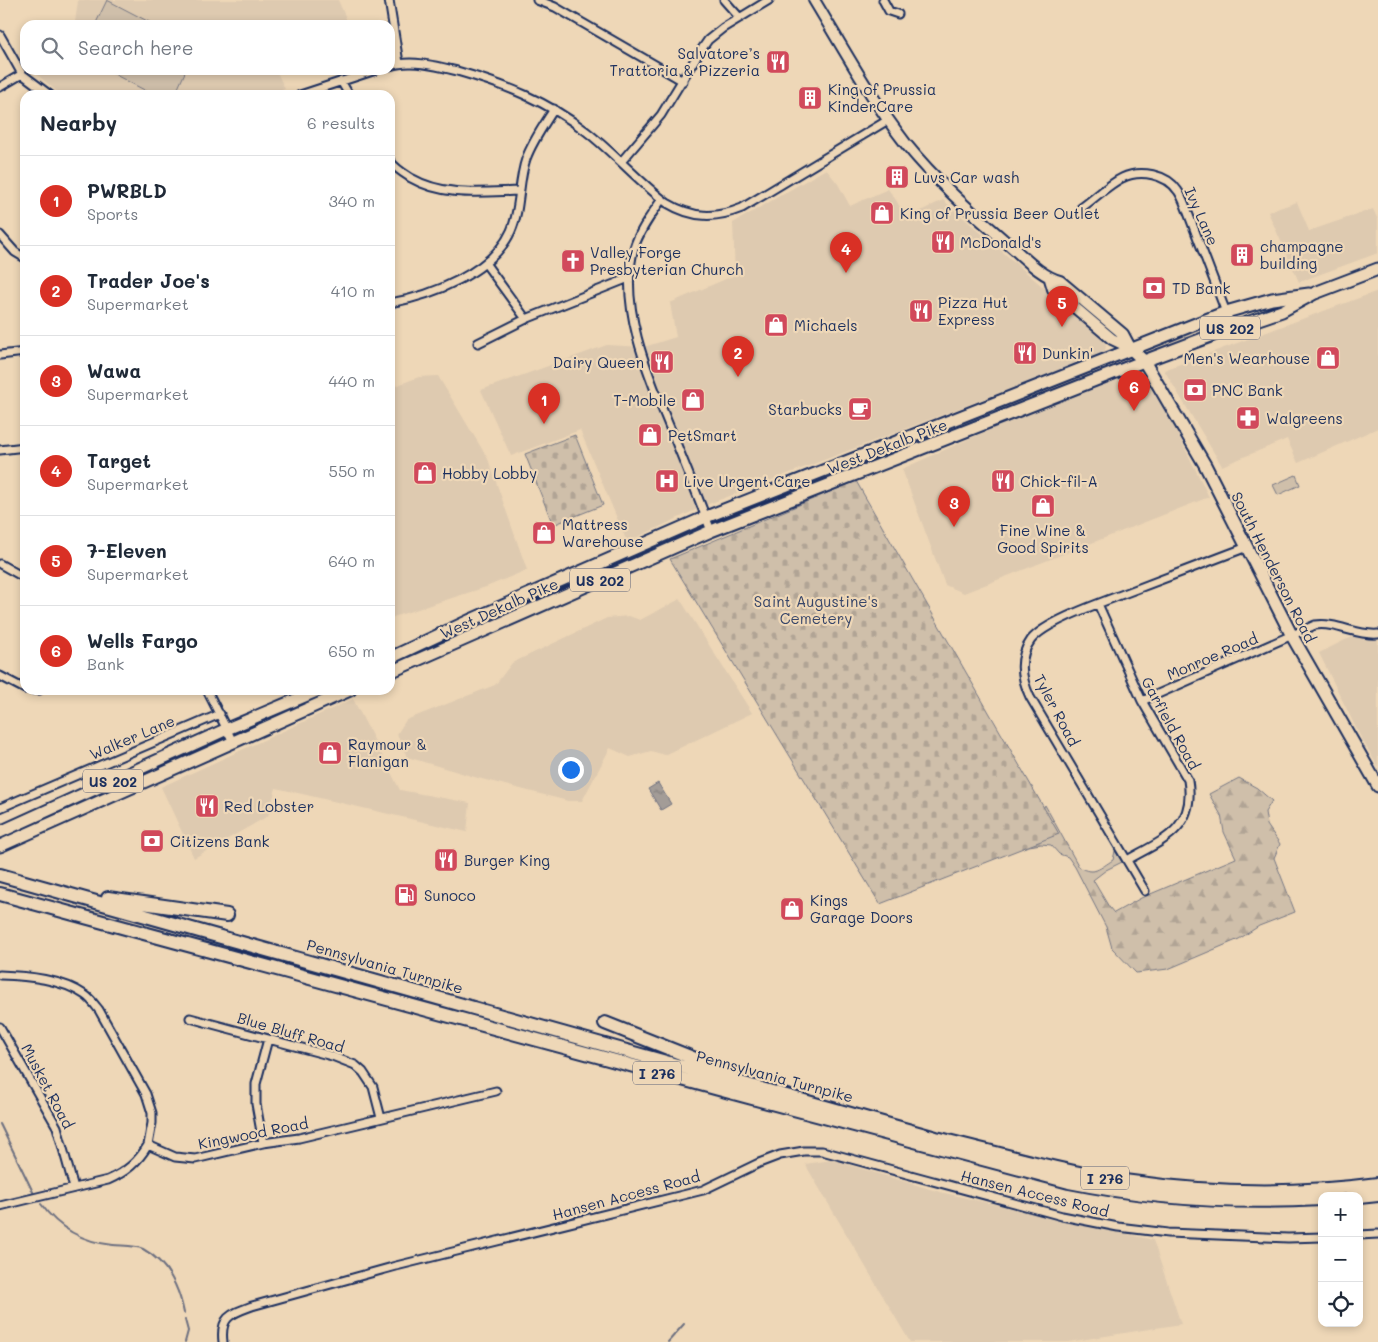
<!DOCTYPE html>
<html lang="en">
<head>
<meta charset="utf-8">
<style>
  :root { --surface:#fff; --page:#f6f6f7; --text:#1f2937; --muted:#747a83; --line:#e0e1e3; --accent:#d93025 }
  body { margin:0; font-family:Mali,sans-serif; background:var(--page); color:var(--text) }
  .controls { position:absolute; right:15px; bottom:15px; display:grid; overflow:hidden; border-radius:10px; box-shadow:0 2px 8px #0003 }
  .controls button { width:45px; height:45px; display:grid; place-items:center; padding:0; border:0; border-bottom:1px solid var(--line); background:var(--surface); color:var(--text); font:25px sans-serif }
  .you { position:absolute; left:570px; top:769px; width:18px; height:18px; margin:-12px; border:4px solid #fff; border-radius:50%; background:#1a73e8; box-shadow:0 0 0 8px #1a73e833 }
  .badge { display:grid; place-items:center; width:32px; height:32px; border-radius:50%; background:var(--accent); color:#fff; font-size:16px; font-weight:700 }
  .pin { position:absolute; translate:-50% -41px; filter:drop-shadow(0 1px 2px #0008) }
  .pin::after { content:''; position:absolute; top:26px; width:18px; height:15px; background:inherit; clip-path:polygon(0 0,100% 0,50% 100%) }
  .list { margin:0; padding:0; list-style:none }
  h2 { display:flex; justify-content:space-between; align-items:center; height:65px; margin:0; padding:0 20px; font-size:21px }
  h2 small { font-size:16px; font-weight:400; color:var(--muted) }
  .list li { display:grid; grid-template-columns:32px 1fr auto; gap:15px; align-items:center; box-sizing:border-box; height:90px; padding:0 20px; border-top:1px solid var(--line) }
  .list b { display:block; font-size:19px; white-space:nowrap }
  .list p { margin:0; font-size:16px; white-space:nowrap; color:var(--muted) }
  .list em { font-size:16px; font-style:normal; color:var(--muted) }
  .icon { flex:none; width:28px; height:28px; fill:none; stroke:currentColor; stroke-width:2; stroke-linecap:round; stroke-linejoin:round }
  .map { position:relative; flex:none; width:1378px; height:1342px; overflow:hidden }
  .search { position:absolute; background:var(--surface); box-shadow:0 2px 8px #0003; left:20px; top:20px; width:375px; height:55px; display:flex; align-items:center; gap:12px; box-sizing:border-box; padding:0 18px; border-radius:15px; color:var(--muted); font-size:19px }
  .panel { position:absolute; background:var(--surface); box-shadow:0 2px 8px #0003; left:20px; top:90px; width:375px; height:605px; border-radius:15px }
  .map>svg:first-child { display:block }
  .built { fill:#decab0 }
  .forest { fill:url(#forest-firs); stroke:#757784 }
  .cemetery { fill:url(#cemetery-stones); stroke:#757784 }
  .park { fill:#cfbfaa; stroke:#757784 }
  .water { fill:url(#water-ripples); stroke:#6d7080 }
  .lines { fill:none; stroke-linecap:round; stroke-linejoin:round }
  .stream { stroke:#6d7080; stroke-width:2 }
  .minor-casing { stroke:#1b2f5e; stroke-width:11 }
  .secondary-casing { stroke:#1b2f5e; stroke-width:14 }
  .primary-casing { stroke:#1b2f5e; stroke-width:15 }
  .trunk-casing { stroke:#1b2f5e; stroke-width:15 }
  .motorway-casing { stroke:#1b2f5e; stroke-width:16 }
  .minor { stroke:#eed7b7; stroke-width:7 }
  .secondary { stroke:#eed7b7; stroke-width:10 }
  .primary { stroke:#eed7b7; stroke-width:11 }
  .trunk { stroke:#eed7b7; stroke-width:11 }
  .motorway { stroke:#eed7b7; stroke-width:12 }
  .labels { text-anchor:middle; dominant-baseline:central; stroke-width:4.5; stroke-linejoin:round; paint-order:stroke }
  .shield { fill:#eed7b7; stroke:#5a6179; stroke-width:1 }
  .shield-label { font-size:14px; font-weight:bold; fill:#1b2f5e }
  .poi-label { font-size:15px; fill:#1b2f5e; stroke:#eed7b7; text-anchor:start }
  .street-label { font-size:15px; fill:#1b2f5e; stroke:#eed7b7 }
  .park-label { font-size:15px; fill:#364569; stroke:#eed7b7 }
</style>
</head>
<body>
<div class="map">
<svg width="1378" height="1342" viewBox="0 0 1378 1342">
  <defs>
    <pattern id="forest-firs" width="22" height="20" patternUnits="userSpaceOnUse" patternTransform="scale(1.25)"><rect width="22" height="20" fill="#cfbfaa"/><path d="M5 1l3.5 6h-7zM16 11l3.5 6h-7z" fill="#b1a495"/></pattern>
    <pattern id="cemetery-stones" width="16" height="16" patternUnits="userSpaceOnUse" patternTransform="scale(1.25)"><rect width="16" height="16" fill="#cfbfaa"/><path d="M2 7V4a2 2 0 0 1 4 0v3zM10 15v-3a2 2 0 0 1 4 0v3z" fill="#b1a495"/></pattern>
    <pattern id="water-ripples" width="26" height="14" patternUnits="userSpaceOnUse" patternTransform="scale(1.25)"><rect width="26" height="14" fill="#a39c97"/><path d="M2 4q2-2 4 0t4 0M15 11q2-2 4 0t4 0" fill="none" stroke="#84807e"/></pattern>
  </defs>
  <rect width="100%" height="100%" fill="#eed7b7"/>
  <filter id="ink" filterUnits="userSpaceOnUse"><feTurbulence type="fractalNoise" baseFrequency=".02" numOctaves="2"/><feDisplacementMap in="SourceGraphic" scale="10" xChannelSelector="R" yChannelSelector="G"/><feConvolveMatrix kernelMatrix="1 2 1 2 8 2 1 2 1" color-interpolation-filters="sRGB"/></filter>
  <g filter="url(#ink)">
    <!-- built -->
    <path class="built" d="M 79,0 L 338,0 L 348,23 L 343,25 L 76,25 L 75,22 L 78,1 Z
      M 32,70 L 276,70 L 285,89 L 267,95 L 61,95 Z
      M 826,169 L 838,184 L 850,206 L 888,189 L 896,200 L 906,218 L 943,200 L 1104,340 L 1106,347 L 1104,353 L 706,505 L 627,542 L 580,430 L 511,456 L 481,390 L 607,345 L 644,347 L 676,337 L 670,303 L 735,275 L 733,223 Z
      M 1297,202 L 1309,231 L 1373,209 L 1378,220 L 1378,253 L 1299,282 L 1268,212 Z
      M 1378,291 L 1378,428 L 1298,463 L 1287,439 L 1222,466 L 1164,370 Z
      M 1129,375 L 1143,377 L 1173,424 L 1209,497 L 964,593 L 945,585 L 902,469 L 1000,425 Z
      M 438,376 L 488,459 L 527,570 L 486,587 L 390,618 L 390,388 L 419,377 Z
      M 680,599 L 752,713 L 665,755 L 651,751 L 630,757 L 610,748 L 582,801 L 568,801 L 478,778 L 407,757 L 397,734 L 406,720 L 495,685 L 512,663 L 607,618 L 629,616 L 640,620 Z
      M 1378,628 L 1378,767 L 1359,734 L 1319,653 L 1345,640 Z
      M 353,699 L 400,790 L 470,803 L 467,832 L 276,788 L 268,816 L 194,858 L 161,787 Z
      M 832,1160 L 940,1192 L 1153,1240 L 1181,1324 L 1068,1342 L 910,1342 L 805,1164 Z"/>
    <!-- forest -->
    <path class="forest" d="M 1239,778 L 1257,788 L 1272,801 L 1265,812 L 1267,825 L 1280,844 L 1274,858 L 1295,912 L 1259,926 L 1239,939 L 1168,969 L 1136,973 L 1112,948 L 1106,927 L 1075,867 L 1068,857 L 1059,854 L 1051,845 L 1041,844 L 1023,847 L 1045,805 L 1079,867 C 1094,876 1100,868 1113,860 L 1115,851 L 1122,862 L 1106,870 L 1093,880 L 1109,907 L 1114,913 L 1141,898 L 1236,858 L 1224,832 L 1221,815 L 1209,794 Z"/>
    <!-- cemetery -->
    <path class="cemetery" d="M 575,435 L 603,505 L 553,525 L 525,454 Z
      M 856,481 L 1059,834 L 880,904 L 670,559 Z"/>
    <!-- park -->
    <path class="park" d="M 107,0 L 155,25 L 95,25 Z
      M 106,70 L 186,70 L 175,95 L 154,95 Z
      M 1296,475 L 1300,485 L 1278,495 L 1273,485 Z"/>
    <!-- water -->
    <path class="water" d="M 658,783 L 671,804 L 661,810 L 648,789 Z"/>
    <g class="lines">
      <!-- stream -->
      <path class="stream" d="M 0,1124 L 33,1192
        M 41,1204 C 59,1229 83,1242 113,1245 C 122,1246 135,1245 143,1249 C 167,1262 179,1288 184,1313
        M 185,1342 L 188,1331 L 185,1320
        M 668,1342 L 684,1324"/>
      <defs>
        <path id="minor" d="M 389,0 L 399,63
          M 537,0 L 555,7 L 683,81
          M 724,0 L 740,18
          M 883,0 L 889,11 L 898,14
          M 0,35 L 22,74 L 50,95
          M 390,66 C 411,59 437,66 457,71 C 506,85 547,101 587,132 C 615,154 639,182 667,203 C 692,218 715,219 742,208 L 888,120
          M 341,81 L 349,95
          M 0,87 L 22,74
          M 300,95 L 376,70
          M 390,161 C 396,169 403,173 411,178 C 444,197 482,192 519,191
          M 621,162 L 661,115 L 697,56 L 708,40 L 723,28 L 769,0
          M 662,199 C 652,214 639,231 634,248 C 617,307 651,382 673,435 C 686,467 699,499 711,531
          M 1081,208 C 1094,199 1109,184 1122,178 C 1140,169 1167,174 1178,191 C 1181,195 1183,200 1185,205 L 1232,328
          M 0,235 L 15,252 L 25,258
          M 485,263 L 526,319 L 629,278
          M 390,303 C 431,296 493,272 511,231 C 521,209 518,182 526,159 C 532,142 544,125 554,109
          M 478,343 L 526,319
          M 0,355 L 25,352
          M 0,450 L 25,447
          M 0,564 L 25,578
          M 1098,604 L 1142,701 L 1188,780 C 1196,829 1163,840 1127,860
          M 0,676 L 25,689
          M 34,690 L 39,690
          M 207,690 L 233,742
          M 1142,701 L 1315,625 C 1337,622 1356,636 1378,634
          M 0,808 L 220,714
          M 1145,891 L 1030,697 C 1021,678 1018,658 1031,640 C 1046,621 1103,602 1126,593 C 1166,578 1207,562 1247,547
          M 0,975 C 28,976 62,979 85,995 C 91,999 95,1005 99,1010 L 146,1094 L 152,1113 L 152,1123 L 148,1145
          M 190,1018 L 332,1056 L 355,1065 L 363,1072 L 373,1087 L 381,1118
          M 0,1027 L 57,1127 L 74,1188
          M 263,1143 L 256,1104 L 256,1084 L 268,1039
          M 0,1206 L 108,1180 C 126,1172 138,1162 148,1145 L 175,1157 L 195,1159 L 263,1143 L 299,1138 L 496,1091
          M 1359,1235 L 1378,1234
          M 223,1342 C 220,1317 230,1314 252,1306 L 396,1266 L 703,1190 L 759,1163 L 780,1155 L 804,1151 L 822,1151 L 1062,1216 L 1118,1227 L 1168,1233 L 1288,1238 L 1322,1237"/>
        <path id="secondary" d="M 814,0 C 843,48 871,99 906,144 C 935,180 970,211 1006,242 C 1022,255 1040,276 1060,281 L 1123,334 L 1131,349
          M 1050,279 L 1053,289 L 1112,339 L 1131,348"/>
        <path id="primary" d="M 1131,349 L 1144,361 L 1205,465 L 1292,636 L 1378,786"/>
        <path id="trunk" d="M 390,658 L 473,619 L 706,517 L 1226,312 L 1272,299 L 1309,294
          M 390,672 L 711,531 L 1144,361 L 1232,328 L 1282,311 L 1315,293 L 1378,269
          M 0,832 L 227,729 L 319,690
          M 0,846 L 350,690"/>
        <path id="motorway" d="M 0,875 L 936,1138 C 998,1153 1061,1172 1124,1181 C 1207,1193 1295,1195 1378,1184
          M 0,894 L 726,1091 L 1069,1182 C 1153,1199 1237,1204 1322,1199
          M 108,898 L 227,915
          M 605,1023 L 733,1074
          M 1359,1197 L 1378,1195"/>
      </defs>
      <!-- minor casing -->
      <use href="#minor" class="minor-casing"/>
      <!-- secondary casing -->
      <use href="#secondary" class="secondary-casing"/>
      <!-- primary casing -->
      <use href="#primary" class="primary-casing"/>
      <!-- trunk casing -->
      <use href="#trunk" class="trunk-casing"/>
      <!-- motorway casing -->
      <use href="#motorway" class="motorway-casing"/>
      <!-- minor -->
      <use href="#minor" class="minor"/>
      <!-- secondary -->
      <use href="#secondary" class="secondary"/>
      <!-- primary -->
      <use href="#primary" class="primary"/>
      <!-- trunk -->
      <use href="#trunk" class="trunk"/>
      <!-- motorway -->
      <use href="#motorway" class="motorway"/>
    </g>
  </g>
  <!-- icons -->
  <defs>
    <symbol id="restaurant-square" viewBox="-11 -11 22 22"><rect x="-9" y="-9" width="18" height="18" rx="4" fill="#d1495b" stroke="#eed7b7"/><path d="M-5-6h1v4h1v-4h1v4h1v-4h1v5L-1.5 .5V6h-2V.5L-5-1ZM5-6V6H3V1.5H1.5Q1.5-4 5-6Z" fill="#fff"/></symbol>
    <symbol id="building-square" viewBox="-11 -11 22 22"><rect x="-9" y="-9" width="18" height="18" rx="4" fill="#d1495b" stroke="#eed7b7"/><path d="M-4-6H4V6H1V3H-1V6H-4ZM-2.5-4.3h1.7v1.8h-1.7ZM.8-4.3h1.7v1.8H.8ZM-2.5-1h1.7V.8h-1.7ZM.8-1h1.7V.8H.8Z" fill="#fff"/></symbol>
    <symbol id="shop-square" viewBox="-11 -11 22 22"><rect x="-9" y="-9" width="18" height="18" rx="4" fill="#d1495b" stroke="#eed7b7"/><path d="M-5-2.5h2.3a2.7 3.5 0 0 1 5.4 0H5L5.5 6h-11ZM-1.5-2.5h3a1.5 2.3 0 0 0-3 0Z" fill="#fff"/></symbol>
    <symbol id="church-square" viewBox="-11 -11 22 22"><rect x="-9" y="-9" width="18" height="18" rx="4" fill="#d1495b" stroke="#eed7b7"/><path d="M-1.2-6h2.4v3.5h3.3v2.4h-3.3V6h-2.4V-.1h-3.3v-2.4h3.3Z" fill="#fff"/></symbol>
    <symbol id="bank-square" viewBox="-11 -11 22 22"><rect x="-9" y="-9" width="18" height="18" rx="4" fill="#d1495b" stroke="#eed7b7"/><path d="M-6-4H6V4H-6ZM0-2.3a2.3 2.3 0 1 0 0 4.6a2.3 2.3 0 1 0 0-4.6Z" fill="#fff"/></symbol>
    <symbol id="cafe-square" viewBox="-11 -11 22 22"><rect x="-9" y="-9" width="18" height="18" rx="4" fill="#d1495b" stroke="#eed7b7"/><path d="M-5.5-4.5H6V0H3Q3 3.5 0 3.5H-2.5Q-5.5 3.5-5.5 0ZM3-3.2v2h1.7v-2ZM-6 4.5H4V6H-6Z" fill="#fff"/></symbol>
    <symbol id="pharmacy-square" viewBox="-11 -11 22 22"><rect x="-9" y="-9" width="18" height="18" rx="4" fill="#d1495b" stroke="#eed7b7"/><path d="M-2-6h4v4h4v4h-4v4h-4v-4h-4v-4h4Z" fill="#fff"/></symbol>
    <symbol id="hospital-square" viewBox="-11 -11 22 22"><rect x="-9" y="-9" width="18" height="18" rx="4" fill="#d1495b" stroke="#eed7b7"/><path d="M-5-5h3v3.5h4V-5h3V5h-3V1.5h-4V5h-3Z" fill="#fff"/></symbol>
    <symbol id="fuel-square" viewBox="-11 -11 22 22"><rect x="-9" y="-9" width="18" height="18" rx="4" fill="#d1495b" stroke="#eed7b7"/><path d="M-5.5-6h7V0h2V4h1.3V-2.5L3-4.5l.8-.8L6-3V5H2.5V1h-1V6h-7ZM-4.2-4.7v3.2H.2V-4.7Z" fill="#fff"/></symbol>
  </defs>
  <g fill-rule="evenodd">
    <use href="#restaurant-square" x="764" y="48" width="28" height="28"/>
    <use href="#building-square" x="796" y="84" width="28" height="28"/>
    <use href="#building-square" x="883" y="163" width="28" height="28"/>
    <use href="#shop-square" x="868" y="199" width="28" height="28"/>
    <use href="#restaurant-square" x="929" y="228" width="28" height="28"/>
    <use href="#building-square" x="1228" y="241" width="28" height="28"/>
    <use href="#church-square" x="559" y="247" width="28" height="28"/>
    <use href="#bank-square" x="1140" y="274" width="28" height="28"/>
    <use href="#restaurant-square" x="907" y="297" width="28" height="28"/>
    <use href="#shop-square" x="762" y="311" width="28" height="28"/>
    <use href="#restaurant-square" x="1011" y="339" width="28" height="28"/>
    <use href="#shop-square" x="1314" y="344" width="28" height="28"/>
    <use href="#restaurant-square" x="648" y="348" width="28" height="28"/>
    <use href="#bank-square" x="1181" y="376" width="28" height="28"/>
    <use href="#shop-square" x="679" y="386" width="28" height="28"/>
    <use href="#cafe-square" x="846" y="395" width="28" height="28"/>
    <use href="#pharmacy-square" x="1234" y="404" width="28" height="28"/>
    <use href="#shop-square" x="636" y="421" width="28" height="28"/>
    <use href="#shop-square" x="411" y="459" width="28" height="28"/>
    <use href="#hospital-square" x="653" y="467" width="28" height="28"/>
    <use href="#restaurant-square" x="989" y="467" width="28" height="28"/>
    <use href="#shop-square" x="1029" y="492" width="28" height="28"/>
    <use href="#shop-square" x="530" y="519" width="28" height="28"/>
    <use href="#shop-square" x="316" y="739" width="28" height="28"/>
    <use href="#restaurant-square" x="193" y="792" width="28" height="28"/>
    <use href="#bank-square" x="138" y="827" width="28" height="28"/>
    <use href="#restaurant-square" x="432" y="846" width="28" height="28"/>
    <use href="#fuel-square" x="392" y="881" width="28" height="28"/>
    <use href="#shop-square" x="778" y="895" width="28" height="28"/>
  </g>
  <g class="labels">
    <!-- shield labels -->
    <g class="shield">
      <rect x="1200" y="316.5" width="60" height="23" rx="4"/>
      <rect x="570" y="568.5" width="60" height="23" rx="4"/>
      <rect x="83" y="769.5" width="60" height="23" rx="4"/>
      <rect x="633" y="1061.5" width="48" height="23" rx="4"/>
      <rect x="1081" y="1166.5" width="48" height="23" rx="4"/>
    </g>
    <g class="shield-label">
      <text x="1230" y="328">US 202</text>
      <text x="600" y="580">US 202</text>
      <text x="113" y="781">US 202</text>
      <text x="657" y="1073">I 276</text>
      <text x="1105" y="1178">I 276</text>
    </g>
    <!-- poi labels -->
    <g class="poi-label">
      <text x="760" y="53" text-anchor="end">Salvatore’s<tspan x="760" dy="17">Trattoria &amp; Pizzeria</tspan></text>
      <text x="828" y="89">King of Prussia<tspan x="828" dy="17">KinderCare</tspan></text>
      <text x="914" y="177">Luvs Car wash</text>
      <text x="900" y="213">King of Prussia Beer Outlet</text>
      <text x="960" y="242">McDonald's</text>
      <text x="1260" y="246">champagne<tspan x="1260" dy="17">building</tspan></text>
      <text x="590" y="252">Valley Forge<tspan x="590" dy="17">Presbyterian Church</tspan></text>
      <text x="1172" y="288">TD Bank</text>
      <text x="938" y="302">Pizza Hut<tspan x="938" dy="17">Express</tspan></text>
      <text x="794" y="325">Michaels</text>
      <text x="1042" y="353">Dunkin'</text>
      <text x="1310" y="358" text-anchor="end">Men's Wearhouse</text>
      <text x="644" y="362" text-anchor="end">Dairy Queen</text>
      <text x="1212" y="390">PNC Bank</text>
      <text x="676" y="400" text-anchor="end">T-Mobile</text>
      <text x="842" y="409" text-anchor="end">Starbucks</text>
      <text x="1266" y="418">Walgreens</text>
      <text x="668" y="435">PetSmart</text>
      <text x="442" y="473">Hobby Lobby</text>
      <text x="684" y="481">Live Urgent Care</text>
      <text x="1020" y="481">Chick-fil-A</text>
      <text x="562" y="524">Mattress<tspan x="562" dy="17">Warehouse</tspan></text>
      <text x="1043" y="530" text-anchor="middle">Fine Wine &amp;<tspan x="1043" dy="17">Good Spirits</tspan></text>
      <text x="348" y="744">Raymour &amp;<tspan x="348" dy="17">Flanigan</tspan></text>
      <text x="224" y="806">Red Lobster</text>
      <text x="170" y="841">Citizens Bank</text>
      <text x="464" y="860">Burger King</text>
      <text x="424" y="895">Sunoco</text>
      <text x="810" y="900">Kings<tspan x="810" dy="17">Garage Doors</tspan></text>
    </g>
    <!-- street labels -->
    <g class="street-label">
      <text transform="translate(1202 216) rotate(66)">Ivy Lane</text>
      <text transform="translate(887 446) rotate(-21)">West Dekalb Pike</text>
      <text transform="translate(1274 567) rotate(63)">South Henderson Road</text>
      <text transform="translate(499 608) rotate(-24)">West Dekalb Pike</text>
      <text transform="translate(1212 656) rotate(-23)">Monroe Road</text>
      <text transform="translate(1057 710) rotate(62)">Tyler Road</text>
      <text transform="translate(1171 723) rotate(61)">Garfield Road</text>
      <text transform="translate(132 737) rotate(-23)">Walker Lane</text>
      <text transform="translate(385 966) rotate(16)">Pennsylvania Turnpike</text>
      <text transform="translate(291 1032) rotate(16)">Blue Bluff Road</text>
      <text transform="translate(775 1076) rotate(15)">Pennsylvania Turnpike</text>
      <text transform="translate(48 1086) rotate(62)">Musket Road</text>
      <text transform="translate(253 1133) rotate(-11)">Kingwood Road</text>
      <text transform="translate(1035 1193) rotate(14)">Hansen Access Road</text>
      <text transform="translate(626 1195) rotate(-15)">Hansen Access Road</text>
    </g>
    <!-- park labels -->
    <g class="park-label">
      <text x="816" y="601">Saint Augustine's<tspan x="816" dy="17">Cemetery</tspan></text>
    </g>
  </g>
</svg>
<div class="controls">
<button>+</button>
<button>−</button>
<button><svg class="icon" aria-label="locate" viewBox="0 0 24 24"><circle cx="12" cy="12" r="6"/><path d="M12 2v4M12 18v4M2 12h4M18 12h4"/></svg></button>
</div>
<div class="you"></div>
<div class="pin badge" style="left:544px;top:424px">1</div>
<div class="pin badge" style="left:738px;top:377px">2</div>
<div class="pin badge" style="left:954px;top:527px">3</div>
<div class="pin badge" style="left:846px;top:273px">4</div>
<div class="pin badge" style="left:1062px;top:327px">5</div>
<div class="pin badge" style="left:1134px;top:411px">6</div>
<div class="search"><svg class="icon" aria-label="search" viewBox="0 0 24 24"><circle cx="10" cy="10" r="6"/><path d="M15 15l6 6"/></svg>Search here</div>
<section class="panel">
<h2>Nearby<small>6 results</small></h2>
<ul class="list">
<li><span class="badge">1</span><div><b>PWRBLD</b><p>Sports</p></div><em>340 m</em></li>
<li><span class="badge">2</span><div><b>Trader Joe's</b><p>Supermarket</p></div><em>410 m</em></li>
<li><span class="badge">3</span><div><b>Wawa</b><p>Supermarket</p></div><em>440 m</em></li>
<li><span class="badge">4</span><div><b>Target</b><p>Supermarket</p></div><em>550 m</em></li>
<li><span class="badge">5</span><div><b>7-Eleven</b><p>Supermarket</p></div><em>640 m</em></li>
<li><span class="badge">6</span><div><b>Wells Fargo</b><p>Bank</p></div><em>650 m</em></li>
</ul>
</section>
</div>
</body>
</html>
